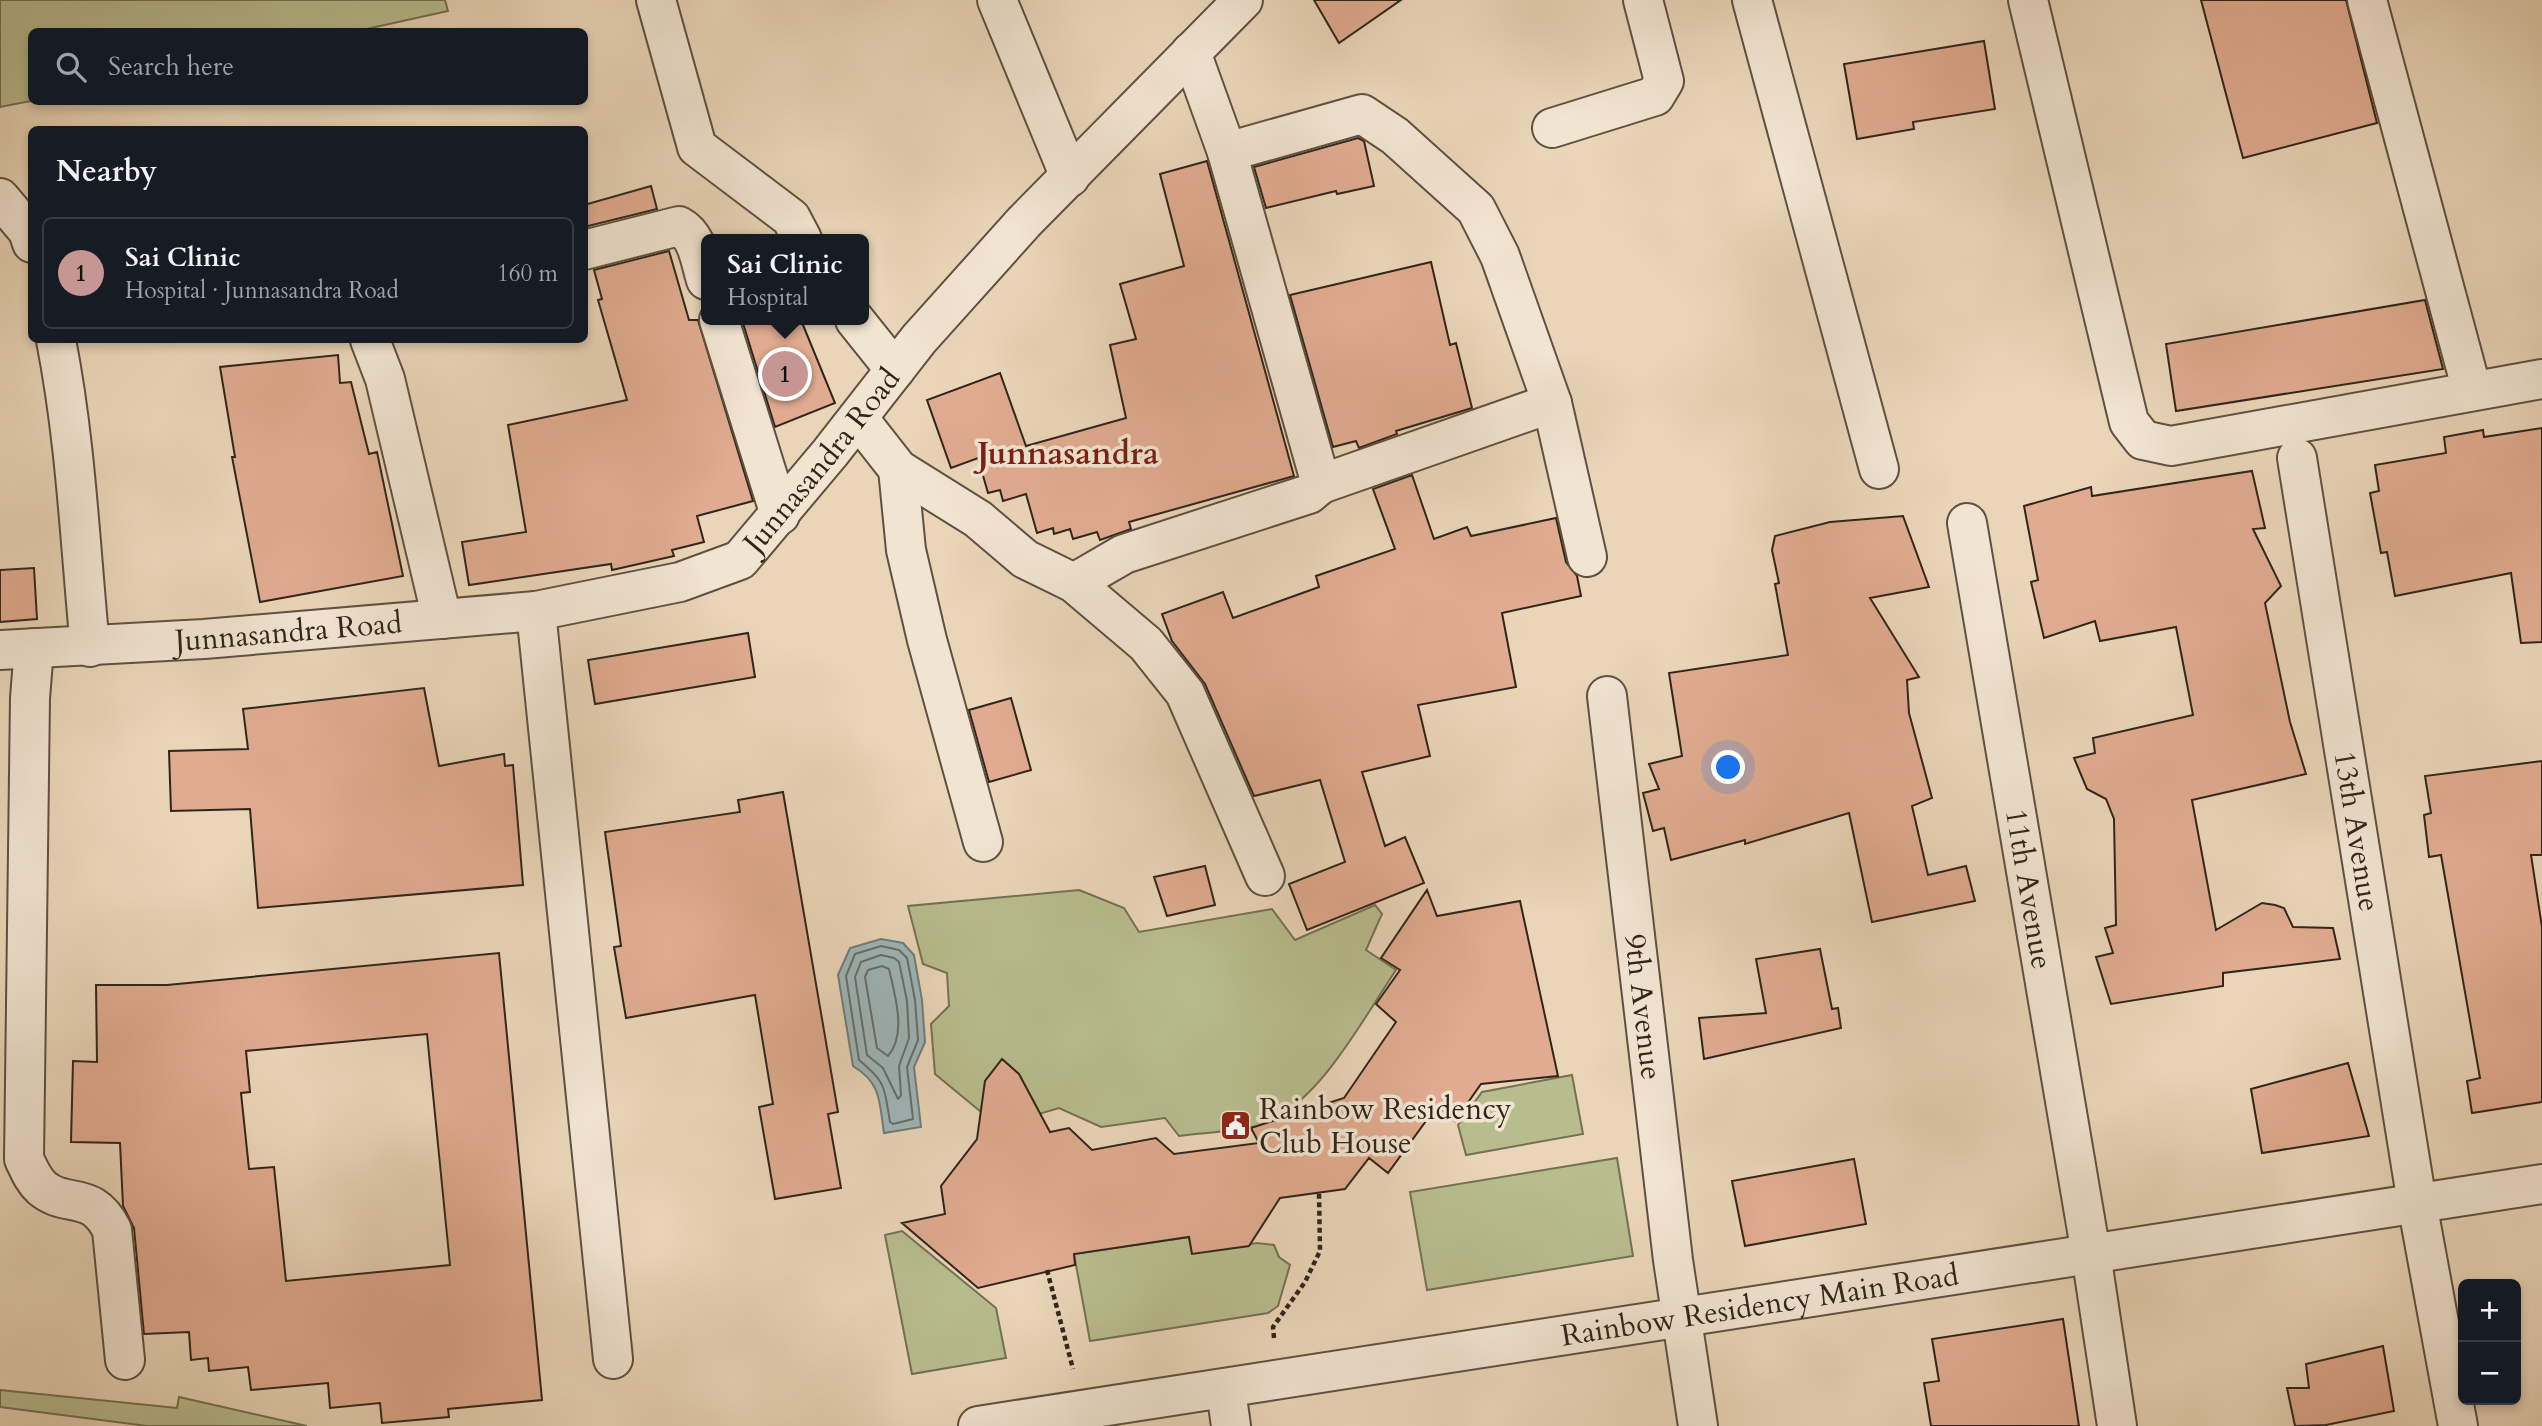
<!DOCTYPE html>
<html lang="en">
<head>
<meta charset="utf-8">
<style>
  :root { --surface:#171b24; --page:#20242c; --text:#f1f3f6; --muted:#9ea1a6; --line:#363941; --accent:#c59692 }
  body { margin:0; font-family:Cardo,serif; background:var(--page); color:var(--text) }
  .controls { position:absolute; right:21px; bottom:21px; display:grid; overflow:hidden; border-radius:10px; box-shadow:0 4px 10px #0003 }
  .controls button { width:63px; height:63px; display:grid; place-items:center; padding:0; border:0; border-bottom:2px solid var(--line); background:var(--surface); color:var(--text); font:35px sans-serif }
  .you { position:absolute; left:1729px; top:768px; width:24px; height:24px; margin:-18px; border:5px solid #fff; border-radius:50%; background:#1a73e8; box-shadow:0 0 0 10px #1a73e833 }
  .badge { display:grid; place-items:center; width:46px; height:46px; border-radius:50%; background:var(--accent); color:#111; font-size:23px; font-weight:700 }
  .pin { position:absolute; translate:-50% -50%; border:4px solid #fff; box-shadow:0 2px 7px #0006 }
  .popup { position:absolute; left:701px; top:234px; width:168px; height:91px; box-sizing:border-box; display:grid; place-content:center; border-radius:10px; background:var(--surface); filter:drop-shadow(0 2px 5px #0005); font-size:23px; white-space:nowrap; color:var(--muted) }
  .popup b { font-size:26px; color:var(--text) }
  .popup::after { content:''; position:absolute; left:50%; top:100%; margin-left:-14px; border:14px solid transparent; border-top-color:var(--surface) }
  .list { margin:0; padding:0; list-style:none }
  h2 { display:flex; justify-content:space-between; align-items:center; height:91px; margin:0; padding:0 28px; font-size:30px }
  h2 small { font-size:23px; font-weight:400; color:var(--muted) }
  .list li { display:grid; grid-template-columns:46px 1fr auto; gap:21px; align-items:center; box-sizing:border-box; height:112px; margin:0 14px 14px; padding:0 14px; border:2px solid var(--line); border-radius:10px }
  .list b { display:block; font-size:26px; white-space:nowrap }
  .list p { margin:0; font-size:23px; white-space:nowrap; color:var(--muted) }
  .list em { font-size:23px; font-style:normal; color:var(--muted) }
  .icon { flex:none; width:38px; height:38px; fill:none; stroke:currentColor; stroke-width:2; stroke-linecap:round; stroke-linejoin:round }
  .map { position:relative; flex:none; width:2542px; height:1426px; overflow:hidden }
  .search { position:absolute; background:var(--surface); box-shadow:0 4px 10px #0003; left:28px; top:28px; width:560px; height:77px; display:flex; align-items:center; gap:18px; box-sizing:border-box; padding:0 24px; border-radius:10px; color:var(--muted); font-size:26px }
  .panel { position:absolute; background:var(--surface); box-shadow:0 4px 10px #0003; left:28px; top:126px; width:560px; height:217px; border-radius:10px }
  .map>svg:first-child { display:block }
  .green { fill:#b8bd8e; stroke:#747154; stroke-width:2 }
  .water { fill:#9db6ba; stroke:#717c7a; stroke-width:2 }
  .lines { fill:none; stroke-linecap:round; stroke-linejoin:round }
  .shore { stroke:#666e6a; stroke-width:2 }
  .building { fill:#e0ab90; stroke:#30251b; stroke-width:2; fill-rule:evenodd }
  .minor-casing { stroke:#5e5142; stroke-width:42 }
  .path { stroke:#30251b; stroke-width:4.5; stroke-dasharray:5 3.5; stroke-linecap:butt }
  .minor { stroke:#f1e4d1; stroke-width:38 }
  .labels { text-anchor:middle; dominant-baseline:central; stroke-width:7; stroke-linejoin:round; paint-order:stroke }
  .street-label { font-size:30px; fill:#30251b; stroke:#f1e4d1 }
  .poi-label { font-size:30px; fill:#30251b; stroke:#f1e4d1; text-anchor:start }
  .neighbourhood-label { font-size:32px; font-weight:bold; fill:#7a1f14; stroke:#f1e4d1 }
</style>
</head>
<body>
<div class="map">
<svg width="2542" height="1426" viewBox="0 0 2542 1426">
  <rect width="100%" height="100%" fill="#ead5b8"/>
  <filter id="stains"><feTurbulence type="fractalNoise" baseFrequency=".00286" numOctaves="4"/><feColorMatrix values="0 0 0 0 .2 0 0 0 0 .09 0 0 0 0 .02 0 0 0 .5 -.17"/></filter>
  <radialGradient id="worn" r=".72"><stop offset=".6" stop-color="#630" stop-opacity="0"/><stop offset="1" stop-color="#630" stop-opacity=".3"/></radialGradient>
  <!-- green -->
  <path class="green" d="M 0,0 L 445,0 L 448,11 L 353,32 L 32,32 L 31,101 L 0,107 Z
    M 1079,890 L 1124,908 L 1139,932 L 1272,909 L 1295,940 L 1375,905 L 1382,914 L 1366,950 L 1396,970 C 1362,1020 1318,1106 1260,1125 C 1242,1131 1200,1133 1179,1136 L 1165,1118 L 1101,1127 L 1059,1108 L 998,1126 L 935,1074 L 931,1024 L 949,1006 L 947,973 L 923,964 L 908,906 Z
    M 1572,1075 L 1583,1134 L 1466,1155 L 1458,1125 L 1482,1092 Z
    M 1617,1158 L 1633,1256 L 1427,1290 L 1410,1192 Z
    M 902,1231 L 996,1308 L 1006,1358 L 912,1374 L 885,1235 Z
    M 1189,1237 L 1192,1253 L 1257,1243 L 1274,1245 L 1279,1257 L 1290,1265 L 1278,1306 L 1268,1313 L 1090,1341 L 1074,1254 Z
    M 0,1390 L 177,1408 L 179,1397 L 307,1426 L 147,1426 L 0,1407 Z"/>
  <!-- water -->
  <path class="water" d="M 881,939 L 903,943 L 914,955 L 922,1000 L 925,1042 L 914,1067 L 921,1127 L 884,1133 C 879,1101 882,1084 853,1066 L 838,975 L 850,948 Z"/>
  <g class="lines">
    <!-- shore -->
    <path class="shore" d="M 881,946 L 899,950 L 907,958 L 915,1000 L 918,1040 L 907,1067 L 913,1119 L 893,1124 L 890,1122 C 884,1087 887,1083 859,1060 L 846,976 L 855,954 Z
      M 881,955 L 894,958 L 899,962 L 907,1001 L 909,1038 L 899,1066 L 901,1095 L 898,1099 L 883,1068 L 867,1055 L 855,977 L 861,962 Z
      M 882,966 L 889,969 C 895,995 907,1035 888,1056 L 877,1048 L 865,977 L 868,970 Z"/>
  </g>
  <!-- building -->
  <path class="building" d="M 1314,0 L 1401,0 L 1339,43 Z
    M 2201,0 L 2346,0 L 2377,123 L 2243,158 Z
    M 1984,41 L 1995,109 L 1913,122 L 1914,129 L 1857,139 L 1844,64 Z
    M 1358,138 L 1364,141 L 1374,186 L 1337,194 L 1336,191 L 1266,208 L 1254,167 Z
    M 1207,161 L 1294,476 L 1129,522 L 1131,529 L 1100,540 L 1097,532 L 1073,539 L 1070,529 L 1054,534 L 1053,528 L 1037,533 L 1026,494 L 1003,501 L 1000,490 L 988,493 L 978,458 L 951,468 L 927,400 L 1000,373 L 1026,446 L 1126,418 L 1110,345 L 1136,339 L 1120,284 L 1184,266 L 1160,174 Z
    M 651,186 L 657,209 L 584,227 L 584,205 Z
    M 669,251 L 689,320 L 698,320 L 753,501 L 697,516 L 704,542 L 672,550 L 674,556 L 612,570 L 611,564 L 469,585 L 462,542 L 526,532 L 508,425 L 627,400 L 598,300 L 602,299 L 594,270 Z
    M 1431,262 L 1450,345 L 1456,343 L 1472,408 L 1396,431 L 1397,434 L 1359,448 L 1356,441 L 1333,447 L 1290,295 Z
    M 2425,300 L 2443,369 L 2176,411 L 2166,344 Z
    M 742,320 L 801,320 L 835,403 L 775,427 Z
    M 338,355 L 340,383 L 351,382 L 369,454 L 377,452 L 403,576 L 260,602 L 232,457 L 235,457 L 220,367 Z
    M 2542,428 L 2542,642 L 2521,643 L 2511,573 L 2395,596 L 2387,552 L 2381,553 L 2370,493 L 2379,491 L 2375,465 L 2446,453 L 2444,437 L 2483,430 L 2484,437 Z
    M 2252,471 L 2265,528 L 2253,529 L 2281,586 L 2265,603 L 2290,722 L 2306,774 L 2192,800 L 2216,930 L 2262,903 L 2275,905 L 2284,908 L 2293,927 L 2333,928 L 2340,959 L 2223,973 L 2223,986 L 2111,1004 L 2096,957 L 2113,953 L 2105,928 L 2116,925 L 2114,819 L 2106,799 L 2087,789 L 2074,758 L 2095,753 L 2093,738 L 2193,715 L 2176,627 L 2100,641 L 2095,621 L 2044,638 L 2031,582 L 2038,580 L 2024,506 L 2091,487 L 2092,496 Z
    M 1412,475 L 1434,539 L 1467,527 L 1471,536 L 1556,518 L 1566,562 L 1577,576 L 1581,596 L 1502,613 L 1516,687 L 1418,705 L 1430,756 L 1362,772 L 1385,846 L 1405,837 L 1424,883 L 1307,930 L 1289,884 L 1345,862 L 1320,780 L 1254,796 L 1205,684 L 1172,641 L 1162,614 L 1223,592 L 1233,618 L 1319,587 L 1316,576 L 1395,549 L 1373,489 Z
    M 1903,516 L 1929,587 L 1870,598 L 1919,677 L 1907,680 L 1909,713 L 1932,798 L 1912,806 L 1928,875 L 1966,866 L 1975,901 L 1872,922 L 1849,813 L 1745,844 L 1745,840 L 1671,860 L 1664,828 L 1653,831 L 1643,793 L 1659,789 L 1649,764 L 1682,756 L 1669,673 L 1788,655 L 1775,584 L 1779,583 L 1772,550 L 1775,536 L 1830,522 Z
    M 34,568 L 37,619 L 0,622 L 0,570 Z
    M 748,633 L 755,677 L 595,704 L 588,660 Z
    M 424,688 L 439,766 L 504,754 L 505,766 L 513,765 L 523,885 L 258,908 L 250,809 L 171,811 L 169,751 L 248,749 L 243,709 Z
    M 1011,698 L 1031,770 L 989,782 L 969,710 Z
    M 2542,761 L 2542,855 L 2531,855 L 2542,927 L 2542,1102 L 2472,1113 L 2467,1081 L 2480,1078 L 2441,855 L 2429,857 L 2424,815 L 2431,813 L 2425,776 Z
    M 783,792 L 838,1112 L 828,1114 L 841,1188 L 775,1199 L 759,1107 L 773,1104 L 755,995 L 626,1018 L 614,947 L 621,946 L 605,832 L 740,812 L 738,800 Z
    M 1205,866 L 1215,905 L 1167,916 L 1154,877 Z
    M 1427,890 L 1437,916 L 1520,901 L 1558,1076 L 1481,1084 L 1455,1121 L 1437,1106 L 1388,1173 L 1369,1158 L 1345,1189 L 1280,1198 L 1249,1246 L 1192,1254 L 1189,1237 L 1074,1254 L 1075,1265 L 978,1288 L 902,1223 L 945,1214 L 941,1186 L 977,1139 L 985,1081 L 1002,1059 L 1019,1074 L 1050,1132 L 1069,1128 L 1092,1150 L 1156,1138 L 1174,1154 L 1259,1143 L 1251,1128 L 1344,1098 L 1396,1022 L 1376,1004 L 1400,970 L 1381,958 Z
    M 1820,949 L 1832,1009 L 1838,1008 L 1841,1028 L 1704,1059 L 1699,1018 L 1766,1013 L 1756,959 Z
    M 499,953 L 542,1400 L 448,1409 L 449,1417 L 382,1423 L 380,1403 L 330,1408 L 328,1383 L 251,1390 L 248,1367 L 209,1371 L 208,1358 L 191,1360 L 189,1332 L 144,1334 L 134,1228 L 123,1206 L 120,1143 L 71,1142 L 73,1061 L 97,1062 L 96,985 L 167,985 ZM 427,1034 L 450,1265 L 286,1281 L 274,1167 L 249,1169 L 241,1093 L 250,1092 L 246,1051 Z
    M 2348,1063 L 2369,1136 L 2262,1153 L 2251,1089 Z
    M 1854,1159 L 1866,1224 L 1745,1246 L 1732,1181 Z
    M 2063,1319 L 2079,1426 L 1931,1426 L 1924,1383 L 1939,1381 L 1932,1339 Z
    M 2383,1346 L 2394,1411 L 2326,1425 L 2295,1426 L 2287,1388 L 2309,1388 L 2306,1364 Z"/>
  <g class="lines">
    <defs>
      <g id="minor">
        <path d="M 656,0 L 697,147 L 791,218 L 802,239"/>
        <path d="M 997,0 L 1070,177"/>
        <path d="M 1752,0 L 1879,469"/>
        <path d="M 2028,0 L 2129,422 L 2143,440 L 2171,446 L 2542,379"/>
        <path d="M 2367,0 L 2472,391"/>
        <path d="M 1191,52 L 1227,152 L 1321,484 L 1552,403"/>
        <path d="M 1552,128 L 1655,96 L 1664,81 L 1643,0"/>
        <path d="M 1227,152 L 1362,114 L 1395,136 L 1476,209 L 1500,256 L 1552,403 L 1587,557"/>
        <path d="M 0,198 L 28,231 L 32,243"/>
        <path d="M 584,250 L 679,226 C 698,236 700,261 706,280"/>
        <path d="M 719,320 L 780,515"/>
        <path d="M 855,320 L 895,370"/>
        <path d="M 56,340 C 76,442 80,544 90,647"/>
        <path d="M 370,340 L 385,379 L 442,619"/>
        <path d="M 858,418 L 898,469 L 978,519 L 1025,559 L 1074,583 L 1146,644 L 1185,693 L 1265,876"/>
        <path id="s1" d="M 2297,458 L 2417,1203 L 2458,1426"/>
        <path d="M 898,469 L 906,550 L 927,640 L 983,842"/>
        <path id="s2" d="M 1967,523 L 2091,1254 L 2117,1426"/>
        <path d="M 1074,583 L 1124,554 L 1309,494 L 1321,484"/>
        <path d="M 536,611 L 613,1359"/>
        <path d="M 34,648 L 30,698 L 24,1159 C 29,1169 33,1180 42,1188 C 67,1209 92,1189 112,1230 L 125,1360"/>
        <path id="s3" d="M 0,650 L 204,639 L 536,611 L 680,582 L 740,560 L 830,453 L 919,339 L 1024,222 L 1243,0"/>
        <path id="s4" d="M 1607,696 L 1673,1260 L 1698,1426"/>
        <path d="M 1226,1390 L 1231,1426"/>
        <path id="s5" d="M 978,1426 L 2542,1184"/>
      </g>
    </defs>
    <!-- minor casing -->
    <use href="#minor" class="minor-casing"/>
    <!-- path -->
    <path class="path" d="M 1047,1270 L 1073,1369
      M 1274,1338 L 1273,1327 L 1305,1282 L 1320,1251 L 1319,1192"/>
    <!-- minor -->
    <use href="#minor" class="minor"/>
  </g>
  <!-- icons -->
  <defs>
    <symbol id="civic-square" viewBox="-11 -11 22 22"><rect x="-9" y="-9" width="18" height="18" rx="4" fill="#8f2418" stroke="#f1e4d1"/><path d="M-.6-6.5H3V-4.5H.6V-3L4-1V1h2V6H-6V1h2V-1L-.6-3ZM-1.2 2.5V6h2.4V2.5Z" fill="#fff"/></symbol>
  </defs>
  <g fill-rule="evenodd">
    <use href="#civic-square" x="1218" y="1108" width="35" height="35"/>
  </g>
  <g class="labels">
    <!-- street labels -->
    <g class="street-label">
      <text stroke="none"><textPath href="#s3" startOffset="877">Junnasandra Road</textPath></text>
      <text stroke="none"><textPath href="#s3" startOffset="289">Junnasandra Road</textPath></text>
      <text stroke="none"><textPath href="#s1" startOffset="378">13th Avenue</textPath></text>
      <text stroke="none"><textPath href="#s2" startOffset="371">11th Avenue</textPath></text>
      <text stroke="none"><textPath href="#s4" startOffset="313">9th Avenue</textPath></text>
      <text stroke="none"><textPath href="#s5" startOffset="791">Rainbow Residency Main Road</textPath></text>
    </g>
    <!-- poi labels -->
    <g class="poi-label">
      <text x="1259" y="1109">Rainbow Residency<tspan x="1259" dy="34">Club House</tspan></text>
    </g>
    <!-- neighbourhood labels -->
    <g class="neighbourhood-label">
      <text x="1068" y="454">Junnasandra</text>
    </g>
  </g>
  <rect width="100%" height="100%" filter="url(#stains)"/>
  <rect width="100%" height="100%" fill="url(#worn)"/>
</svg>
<div class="controls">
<button>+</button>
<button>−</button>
</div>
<div class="you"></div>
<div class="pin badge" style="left:785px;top:374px">1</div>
<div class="popup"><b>Sai Clinic</b>Hospital</div>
<div class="search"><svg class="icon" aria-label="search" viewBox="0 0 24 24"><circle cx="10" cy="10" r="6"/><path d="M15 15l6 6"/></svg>Search here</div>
<section class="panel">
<h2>Nearby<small></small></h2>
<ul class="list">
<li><span class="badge">1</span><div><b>Sai Clinic</b><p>Hospital · Junnasandra Road</p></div><em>160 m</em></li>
</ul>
</section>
</div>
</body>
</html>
